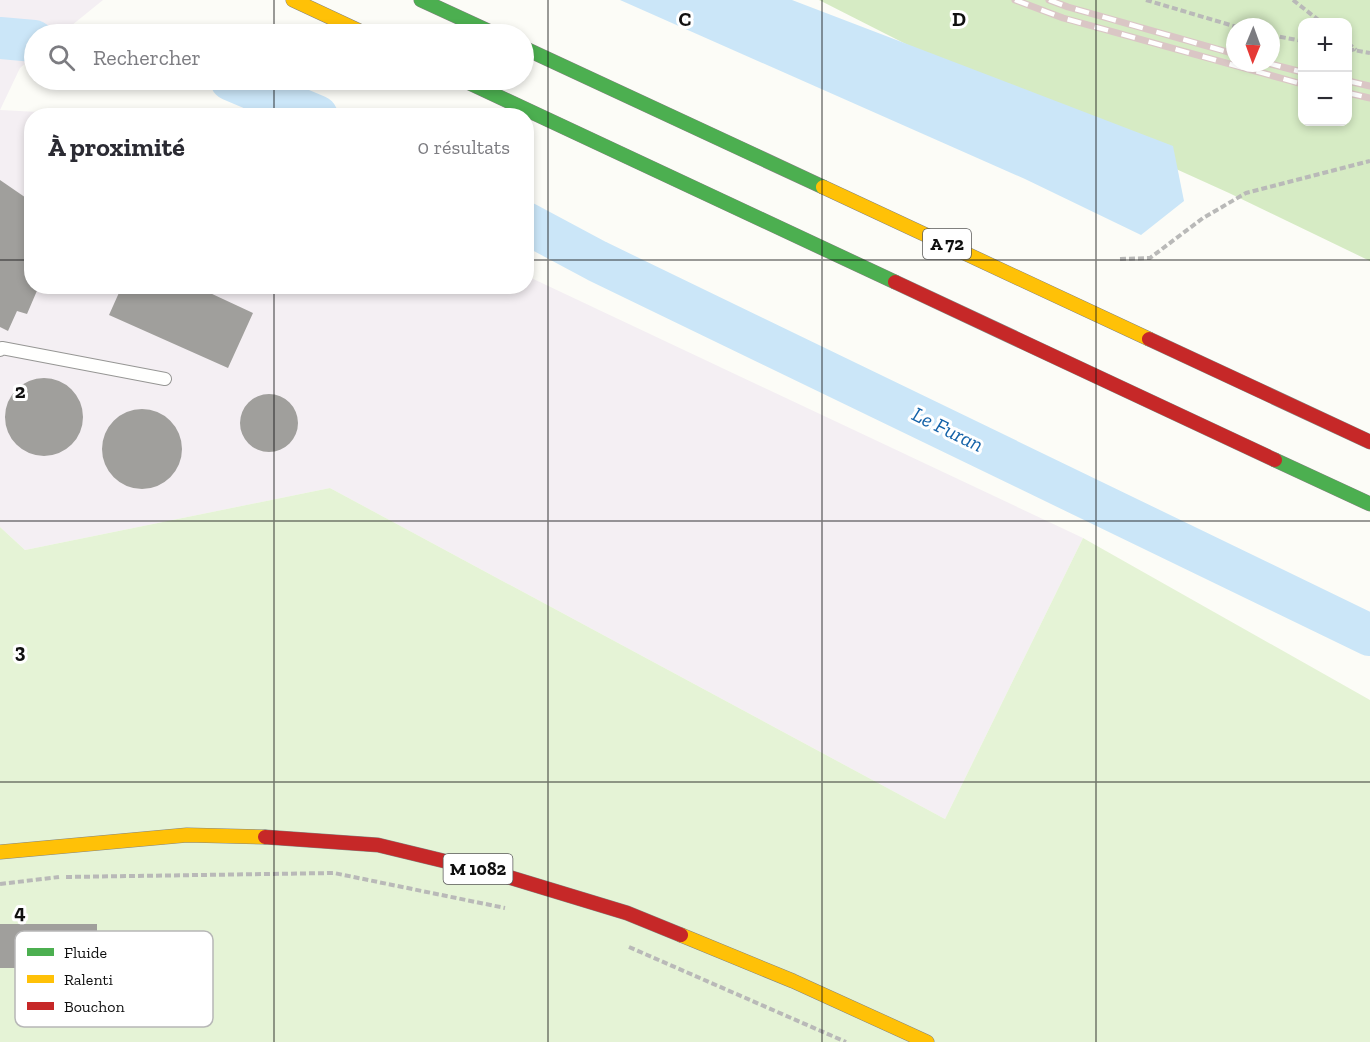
<!DOCTYPE html>
<html lang="fr">
<head>
<meta charset="utf-8">
<style>
  :root { --surface:#fff; --page:#f7f7f7; --text:#2b2b33; --muted:#7c7c81; --line:#e1e1e2 }
  body { margin:0; font-family:"Zilla Slab",serif; background:var(--page); color:var(--text) }
  .controls { position:absolute; right:18px; top:18px; display:grid; overflow:hidden; border-radius:12px; box-shadow:0 3px 9px #0003 }
  .controls button { width:54px; height:54px; display:grid; place-items:center; padding:0; border:0; border-bottom:2px solid var(--line); background:var(--surface); color:var(--text); font:30px sans-serif }
  .compass { position:absolute; left:1226px; top:18px; width:54px; height:54px; border-radius:50%; background:var(--surface); box-shadow:0 3px 9px #0003; rotate:181deg }
  .list { margin:0; padding:0; list-style:none }
  h2 { display:flex; justify-content:space-between; align-items:center; height:78px; margin:0; padding:0 24px; font-size:26px }
  h2 small { font-size:20px; font-weight:400; color:var(--muted) }
  .icon { flex:none; width:33px; height:33px; fill:none; stroke:currentColor; stroke-width:2; stroke-linecap:round; stroke-linejoin:round }
  .map { position:relative; flex:none; width:1370px; height:1042px; overflow:hidden }
  .search { position:absolute; background:var(--surface); box-shadow:0 3px 9px #0003; left:24px; top:24px; width:510px; height:66px; display:flex; align-items:center; gap:15px; box-sizing:border-box; padding:0 21px; border-radius:33px; color:var(--muted); font-size:22px }
  .panel { position:absolute; background:var(--surface); box-shadow:0 3px 9px #0003; left:24px; top:108px; width:510px; height:186px; border-radius:24px }
  .map>svg:first-child { display:block }
  .industrial { fill:#f4eff3 }
  .green { fill:#e5f3d6 }
  .forest { fill:#d6ebc4; fill-rule:evenodd }
  .water { fill:#cbe6f8 }
  .lines { fill:none; stroke-linecap:round; stroke-linejoin:round }
  .river { stroke:#cbe6f8; stroke-width:42 }
  .building { fill:#a09f9c }
  .lane-casing { stroke:#969694; stroke-width:14 }
  .fast-casing { stroke:#848481; stroke-width:15 }
  .slow-casing { stroke:#848481; stroke-width:15 }
  .jam-casing { stroke:#848481; stroke-width:15 }
  .path { stroke:#b9b9b8; stroke-width:4; stroke-dasharray:6 3; stroke-linecap:butt }
  .lane { stroke:#fffffe; stroke-width:12 }
  .fast { stroke:#4caf50; stroke-width:14 }
  .slow { stroke:#ffc107; stroke-width:14 }
  .jam { stroke:#c62828; stroke-width:14 }
  .rail-casing { stroke:#dac6c5; stroke-width:7 }
  .rail { stroke:#fff; stroke-width:4.5; stroke-dasharray:14; stroke-linecap:butt }
  .grid { fill:none; stroke:#101010; stroke-width:1.5; stroke-opacity:0.55 }
  .labels { text-anchor:middle; dominant-baseline:central; stroke-width:6; stroke-linejoin:round; paint-order:stroke }
  .shield { fill:#fff; stroke:#585858; stroke-width:1.5 }
  .shield-label { font-size:18px; font-weight:bold; fill:#101010 }
  .water-label { font-size:21px; font-style:italic; fill:#1462a8; stroke:#fff }
  .key { fill:#fff; stroke:#b7b7b7; stroke-width:1.5 }
  .key-label { font-size:16px; fill:#101010 }
  .grid-label { font-size:20px; text-anchor:middle; font-weight:bold; fill:#101010; stroke:#fff; stroke-width:6; stroke-linejoin:round; paint-order:stroke }
</style>
</head>
<body>
<div class="map">
<svg width="1370" height="1042" viewBox="0 0 1370 1042">
  <rect width="100%" height="100%" fill="#fcfcf7"/>
  <!-- industrial -->
  <path class="industrial" d="M 0,0 L 103,0 L 61,34 L 34,34 L 34,56 L 20,68 L 0,110 L 98,115 L 32,116 L 32,286 L 526,286 L 527,276 L 1083,538 L 945,819 L 330,488 L 25,550 L 0,527 Z"/>
  <!-- green -->
  <path class="green" d="M 330,488 L 945,819 L 1083,538 L 1370,700 L 1370,1042 L 0,1042 L 0,527 L 25,550 Z"/>
  <!-- forest -->
  <path class="forest" d="M 819,0 L 1370,0 L 1370,261 L 1229,193 L 953,68 ZM 1302,22 L 1348,22 L 1348,122 L 1302,122 ZM 1235,27 L 1271,27 L 1271,63 L 1235,63 Z"/>
  <!-- water -->
  <path class="water" d="M 620,0 L 792,0 L 1173,146 L 1184,201 L 1141,235 L 1025,179 Z"/>
  <g class="lines">
    <!-- river -->
    <path class="river" d="M 0,38 L 34,41
      M 231,80 L 317,116
      M 526,223 L 597,261 L 1370,635"/>
  </g>
  <!-- building -->
  <path class="building" d="M 0,180 L 32,202 L 32,223 L 28,230 L 32,232 L 32,286 L 39,286 L 27,314 L 17,311 L 8,331 L 0,327 Z
    M 122,286 L 195,286 L 253,313 L 228,368 L 109,315 Z
    M5 417a39 39 0 1 1 78 0a39 39 0 1 1-78 0Z
    M240 423a29 29 0 1 1 58 0a29 29 0 1 1-58 0Z
    M102 449a40 40 0 1 1 80 0a40 40 0 1 1-80 0Z
    M 0,924 L 97,924 L 97,967 L 61,967 L 61,999 L 18,999 L 18,992 L 25,992 L 25,968 L 0,968 Z"/>
  <g class="lines">
    <defs>
      <path id="lane" d="M 0,350 L 2,348 L 165,379"/>
      <path id="fast" d="M 421,0 L 495,34
        M 524,48 L 823,187
        M 463,80 L 895,282
        M 1275,460 L 1370,504"/>
      <path id="slow" d="M 293,0 L 366,34
        M 823,187 L 1149,339
        M 0,852 L 187,835 L 265,837
        M 681,935 L 793,981 L 927,1042"/>
      <path id="jam" d="M 895,282 L 1275,460
        M 1149,339 L 1370,442
        M 265,837 L 378,845 L 502,875 L 627,913 L 681,935"/>
    </defs>
    <!-- lane casing -->
    <use href="#lane" class="lane-casing"/>
    <!-- fast casing -->
    <use href="#fast" class="fast-casing"/>
    <!-- slow casing -->
    <use href="#slow" class="slow-casing"/>
    <!-- jam casing -->
    <use href="#jam" class="jam-casing"/>
    <!-- path -->
    <path class="path" d="M 1146,0 L 1237,27
      M 1293,0 L 1321,22
      M 1271,35 L 1302,41
      M 1348,43 L 1356,50
      M 1348,49 L 1370,53
      M 1120,259 L 1150,258 L 1203,218 L 1246,193 L 1370,161
      M 66,877 L 334,873 L 505,908
      M 0,884 L 59,877
      M 629,947 L 846,1042"/>
    <!-- lane -->
    <use href="#lane" class="lane"/>
    <!-- fast -->
    <use href="#fast" class="fast"/>
    <!-- slow -->
    <use href="#slow" class="slow"/>
    <!-- jam -->
    <use href="#jam" class="jam"/>
    <defs>
      <path id="rail" d="M 1015,0 L 1063,18 L 1302,84
        M 1049,0 L 1068,7 L 1235,54
        M 1267,63 L 1302,72
        M 1348,81 L 1370,86
        M 1348,93 L 1370,98"/>
    </defs>
    <!-- rail casing -->
    <use href="#rail" class="rail-casing"/>
    <!-- rail -->
    <use href="#rail" class="rail"/>
  </g>
  <!-- grid -->
  <path class="grid" d="M 274,0 L 274,34M 548,0 L 548,1042M 822,0 L 822,1042M 1096,0 L 1096,1042M 274,80 L 274,116M 0,260 L 32,260M 526,260 L 1370,260M 274,286 L 274,1042M 0,521 L 1370,521M 0,782 L 1370,782"/>
  <g class="labels">
    <!-- shield labels -->
    <g class="shield">
      <rect x="923" y="229" width="48" height="30" rx="4.5"/>
      <rect x="443.5" y="854" width="69" height="30" rx="4.5"/>
    </g>
    <g class="shield-label">
      <text x="947" y="244">A 72</text>
      <text x="478" y="869">M 1082</text>
    </g>
    <!-- water labels -->
    <g class="water-label">
      <text transform="translate(948 429) rotate(26)">Le Furan</text>
    </g>
  </g>
  <!-- legend -->
  <rect x="15" y="931" width="198" height="96" rx="9" class="key"/>
  <rect x="27" y="948" width="27" height="8" fill="#4caf50"/>
  <rect x="27" y="975" width="27" height="8" fill="#ffc107"/>
  <rect x="27" y="1002" width="27" height="8" fill="#c62828"/>
  <g class="key-label">
    <text x="64" y="958">Fluide</text>
    <text x="64" y="985">Ralenti</text>
    <text x="64" y="1012">Bouchon</text>
  </g>
  <g class="grid-label">
    <text x="685" y="26">C</text>
    <text x="959" y="26">D</text>
    <text x="20" y="398">2</text>
    <text x="20" y="658">3</text>
    <text x="20" y="919">4</text>
  </g>
</svg>
<div class="controls">
<button>+</button>
<button>−</button>
</div>
<svg class="compass" viewBox="-18 -18 36 36"><path d="M0-13l5 13h-10z" fill="#e53935"/><path d="M0 13l5-13h-10z" fill="#7c7c81"/></svg>
<div class="search"><svg class="icon" aria-label="search" viewBox="0 0 24 24"><circle cx="10" cy="10" r="6"/><path d="M15 15l6 6"/></svg>Rechercher</div>
<section class="panel">
<h2>À proximité<small>0 résultats</small></h2>
<ul class="list">
</ul>
</section>
</div>
</body>
</html>
